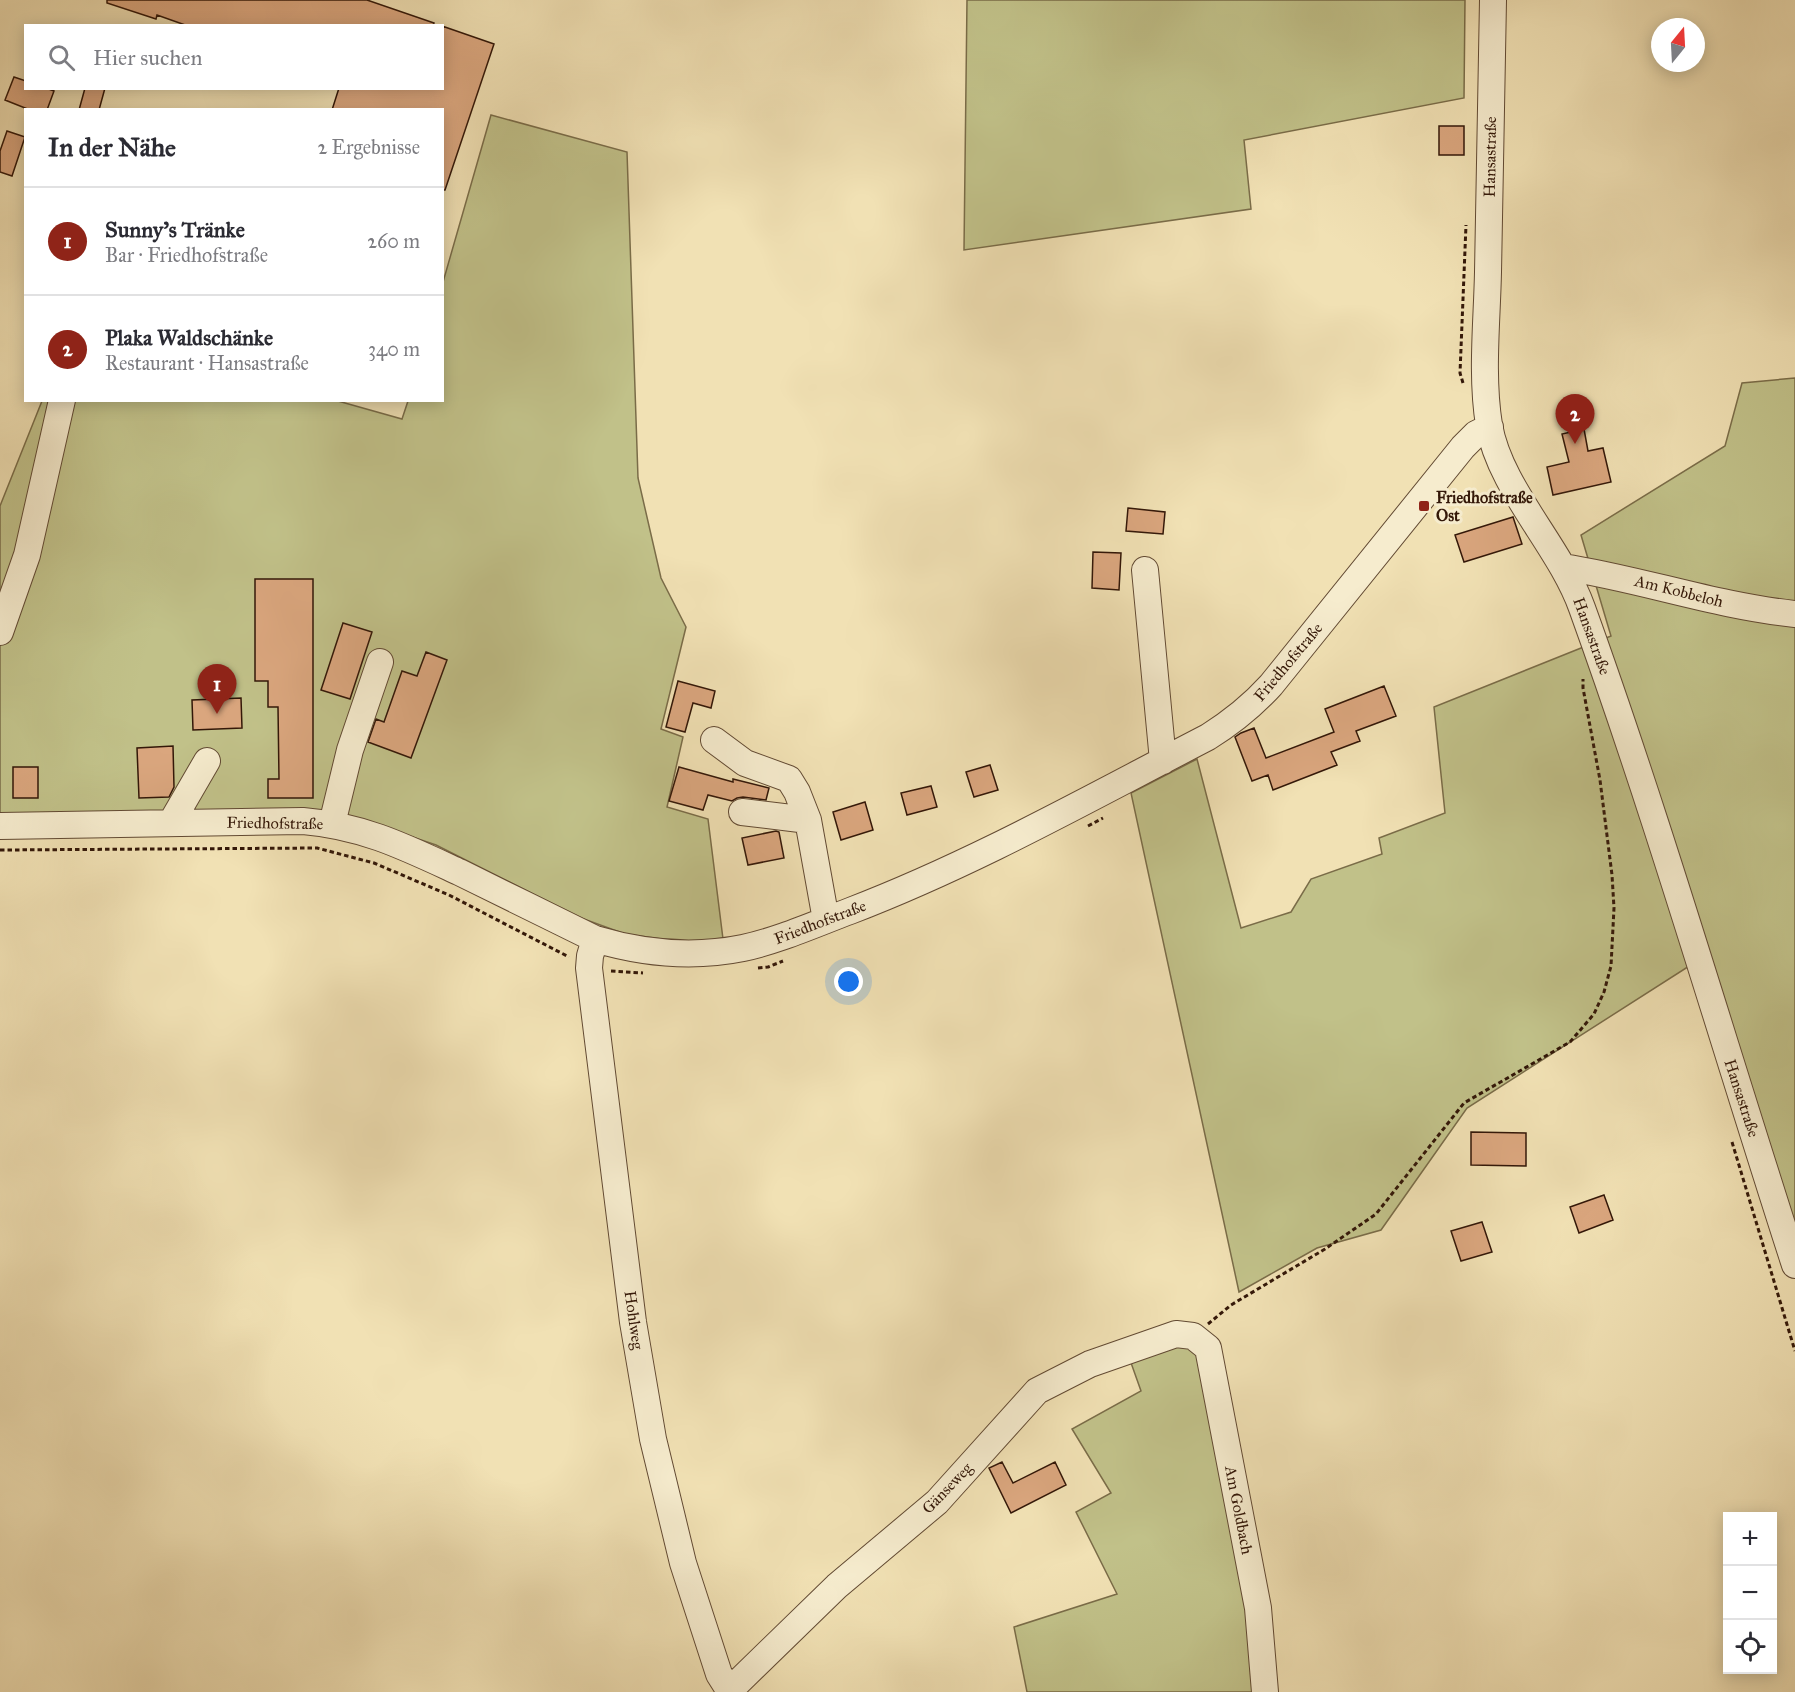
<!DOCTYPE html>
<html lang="de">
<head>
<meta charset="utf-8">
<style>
  :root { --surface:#fff; --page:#f2f2f3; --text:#2b2b33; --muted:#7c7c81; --line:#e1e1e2; --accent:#8f2418 }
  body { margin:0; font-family:"IM FELL Great Primer",serif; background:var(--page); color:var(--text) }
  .controls { position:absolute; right:18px; bottom:18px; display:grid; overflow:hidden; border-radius:0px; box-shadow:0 3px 15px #0003 }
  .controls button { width:54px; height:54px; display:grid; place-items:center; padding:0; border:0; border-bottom:2px solid var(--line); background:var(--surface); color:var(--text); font:30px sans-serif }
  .compass { position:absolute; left:1651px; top:18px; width:54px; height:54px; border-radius:50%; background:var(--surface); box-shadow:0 3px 15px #0003; rotate:18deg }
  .you { position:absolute; left:849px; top:982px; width:21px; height:21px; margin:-15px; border:4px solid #fff; border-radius:50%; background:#1a73e8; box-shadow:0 0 0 9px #1a73e833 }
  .badge { display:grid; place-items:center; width:39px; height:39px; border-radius:50%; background:var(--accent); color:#fff; font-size:20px; font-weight:700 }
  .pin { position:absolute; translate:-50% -50px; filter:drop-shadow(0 2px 3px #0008) }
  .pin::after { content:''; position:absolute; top:32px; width:21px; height:18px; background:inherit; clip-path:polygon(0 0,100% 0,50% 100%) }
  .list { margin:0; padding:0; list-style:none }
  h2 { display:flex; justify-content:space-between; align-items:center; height:78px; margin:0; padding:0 24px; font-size:26px }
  h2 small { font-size:20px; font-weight:400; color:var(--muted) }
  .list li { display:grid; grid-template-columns:39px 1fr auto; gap:18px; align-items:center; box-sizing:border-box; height:108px; padding:0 24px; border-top:2px solid var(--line) }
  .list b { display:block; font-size:22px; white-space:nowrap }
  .list p { margin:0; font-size:20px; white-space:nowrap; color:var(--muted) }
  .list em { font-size:20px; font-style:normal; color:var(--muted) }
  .icon { flex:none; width:33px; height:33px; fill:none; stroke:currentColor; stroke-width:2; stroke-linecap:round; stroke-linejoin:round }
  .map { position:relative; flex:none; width:1795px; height:1692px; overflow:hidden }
  .search { position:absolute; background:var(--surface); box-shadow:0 3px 15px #0003; left:24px; top:24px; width:420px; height:66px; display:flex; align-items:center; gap:15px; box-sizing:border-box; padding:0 21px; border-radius:0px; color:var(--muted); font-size:22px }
  .panel { position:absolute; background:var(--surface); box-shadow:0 3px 15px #0003; left:24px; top:108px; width:420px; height:294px; border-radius:0px }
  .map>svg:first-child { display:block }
  .green { fill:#c1c189; stroke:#7a6c48; stroke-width:1.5 }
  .building { fill:#daa67e; stroke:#331708; stroke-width:1.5 }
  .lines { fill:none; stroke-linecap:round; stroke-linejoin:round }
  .minor-casing { stroke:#624a33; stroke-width:28 }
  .path { stroke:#331708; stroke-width:3; stroke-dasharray:4.5 3; stroke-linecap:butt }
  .minor { stroke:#f6ecce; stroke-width:26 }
  .poi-dot { fill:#8f2418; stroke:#f6ecce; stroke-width:2 }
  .labels { text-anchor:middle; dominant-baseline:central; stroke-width:6; stroke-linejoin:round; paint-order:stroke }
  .street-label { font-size:16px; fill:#331708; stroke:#f6ecce }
  .poi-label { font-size:16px; font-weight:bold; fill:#331708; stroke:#f6ecce; text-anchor:start }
</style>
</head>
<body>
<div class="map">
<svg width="1795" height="1692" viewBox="0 0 1795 1692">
  <rect width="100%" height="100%" fill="#f1e1b4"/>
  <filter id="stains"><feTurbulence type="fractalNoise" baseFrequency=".00333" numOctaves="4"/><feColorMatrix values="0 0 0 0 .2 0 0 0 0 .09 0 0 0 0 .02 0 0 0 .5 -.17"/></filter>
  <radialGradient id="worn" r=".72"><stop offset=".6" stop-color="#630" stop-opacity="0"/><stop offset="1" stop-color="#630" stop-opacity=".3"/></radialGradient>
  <!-- green -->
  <path class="green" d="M 967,0 L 1465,0 L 1464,98 L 1244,140 L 1251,209 L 964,250 Z
    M 491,115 L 627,152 L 638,478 L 661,578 L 686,627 L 661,729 L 683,737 L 667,807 L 708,819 L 723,939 L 684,942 L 625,934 L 581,918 L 436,845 L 338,812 L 0,816 L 0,506 L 42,401 L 338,401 L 402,419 L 408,401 L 442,400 L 443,282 Z
    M 1795,378 L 1795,1228 L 1708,954 L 1467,1108 L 1381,1230 L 1317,1248 L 1239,1292 L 1131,793 L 1197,759 L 1241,928 L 1291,912 L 1311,879 L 1382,854 L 1379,838 L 1445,813 L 1434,707 L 1611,636 L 1581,535 L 1725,446 L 1742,383 Z
    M 1180,1342 L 1197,1352 L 1256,1659 L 1259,1692 L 1027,1692 L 1014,1627 L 1117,1594 L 1076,1512 L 1111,1493 L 1072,1429 L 1141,1391 L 1130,1360 Z"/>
  <!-- building -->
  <path class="building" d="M 107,0 L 367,0 L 434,23 L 433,26 L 188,26 L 157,15 L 156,19 L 107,3 Z
    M 442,26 L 494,44 L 445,190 L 442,190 L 442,110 L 332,110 L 339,88 L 442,88 Z
    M 14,77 L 26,81 L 26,88 L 46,88 L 54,91 L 47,110 L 30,110 L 5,100 Z
    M 85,88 L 105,88 L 99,110 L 79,110 Z
    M 1439,126 L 1464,126 L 1464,155 L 1439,155 Z
    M 7,131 L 25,137 L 12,176 L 0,172 L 0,151 Z
    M 1584,429 L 1588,451 L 1603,448 L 1611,482 L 1553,495 L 1547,467 L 1569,462 L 1562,434 Z
    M 1128,508 L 1165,512 L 1163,534 L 1126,531 Z
    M 1513,517 L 1522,544 L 1464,562 L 1455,535 Z
    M 1093,552 L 1121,553 L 1119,590 L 1092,588 Z
    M 255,579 L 313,579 L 313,798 L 268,798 L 268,779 L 279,779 L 278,707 L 268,707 L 268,681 L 255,681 Z
    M 343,623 L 372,632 L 350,699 L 321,690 Z
    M 426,652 L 447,660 L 411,758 L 368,742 L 376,719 L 384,722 L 402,671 L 417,676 Z
    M 678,681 L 715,691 L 711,708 L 693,703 L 685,732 L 666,727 Z
    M 1384,686 L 1396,716 L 1356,731 L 1360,741 L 1331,752 L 1337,765 L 1273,790 L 1268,775 L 1252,781 L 1235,737 L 1241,733 L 1254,728 L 1266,758 L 1334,732 L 1325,709 Z
    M 241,698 L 242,728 L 193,730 L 192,700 Z
    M 173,746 L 174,787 L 169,797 L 139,798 L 137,748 Z
    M 990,765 L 998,790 L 974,797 L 966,772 Z
    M 13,767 L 38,767 L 38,798 L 13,798 Z
    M 679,767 L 733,782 L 733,779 L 769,788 L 766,800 L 743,797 L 737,798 L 732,801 L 708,795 L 703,810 L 669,801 Z
    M 931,786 L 937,807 L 907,815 L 901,793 Z
    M 865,802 L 873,830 L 841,840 L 833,812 Z
    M 776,831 L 779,832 L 784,858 L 748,865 L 742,838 Z
    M 1471,1132 L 1526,1133 L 1526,1166 L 1471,1165 Z
    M 1604,1195 L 1613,1220 L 1579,1233 L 1570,1207 Z
    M 1482,1222 L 1492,1252 L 1461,1261 L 1451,1231 Z
    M 1002,1462 L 1013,1483 L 1055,1462 L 1066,1485 L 1011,1513 L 989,1468 Z"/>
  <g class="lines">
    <defs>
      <path id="minor" d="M 1493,0 C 1491,91 1490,182 1488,272 C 1487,322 1481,375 1489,425 C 1500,489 1560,546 1582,608 C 1660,824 1724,1046 1795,1265
        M 1563,567 C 1641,579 1716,606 1795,614
        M 1145,570 L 1163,761
        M 0,632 L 27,555 L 62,400
        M 714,740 L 745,763 L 789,779 L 797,792 L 808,820 L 826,920
        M 742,812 L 808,820
        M 171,823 L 207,761
        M 332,824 L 350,750 L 380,662
        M 0,826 L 303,821 C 363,826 405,847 459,872 C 504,894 550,917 595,939 C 642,953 694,958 743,948 C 780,940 815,924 850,911 C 975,863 1090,798 1208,737 C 1232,722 1252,706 1271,685 L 1463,447 L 1476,434 L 1490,427
        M 595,939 L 590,956 L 589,968 L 633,1322 L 653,1439 L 683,1563 L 719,1674 L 729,1690
        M 728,1692 L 837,1586 L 937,1502 L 1037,1391 L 1090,1364 L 1176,1334 L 1193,1336 L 1208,1348 L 1258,1608 L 1265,1692"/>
    </defs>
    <!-- minor casing -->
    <use href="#minor" class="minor-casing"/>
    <!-- path -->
    <path class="path" d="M 1463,383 L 1460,373 L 1466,225
      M 1088,826 L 1103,818
      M 0,850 L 317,848 L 374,863 L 449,895 L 569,957
      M 758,968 L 768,967 L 783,961
      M 611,971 L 643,973
      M 1732,1142 L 1795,1351
      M 1208,1324 L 1231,1305 L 1325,1249 L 1376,1214 L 1464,1103 L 1570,1042 L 1594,1014 L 1604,992 L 1611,966 L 1614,908 L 1612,875 L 1600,780 L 1583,688 L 1583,679"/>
    <!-- minor -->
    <use href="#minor" class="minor"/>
  </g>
  <!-- markers -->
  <rect class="poi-dot" x="1418" y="500" width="12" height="12" rx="3"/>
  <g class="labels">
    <!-- street labels -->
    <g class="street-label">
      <text transform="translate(1490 157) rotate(-89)">Hansastraße</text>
      <text transform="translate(1679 591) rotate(14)">Am Kobbeloh</text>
      <text transform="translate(1592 636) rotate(70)">Hansastraße</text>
      <text transform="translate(1288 662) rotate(-50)">Friedhofstraße</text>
      <text transform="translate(275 823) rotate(1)">Friedhofstraße</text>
      <text transform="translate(820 922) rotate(-21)">Friedhofstraße</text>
      <text transform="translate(1742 1098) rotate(72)">Hansastraße</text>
      <text transform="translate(634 1320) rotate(82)">Hohlweg</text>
      <text transform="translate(947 1488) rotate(-46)">Gänseweg</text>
      <text transform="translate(1239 1510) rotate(79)">Am Goldbach</text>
    </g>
    <!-- poi labels -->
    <g class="poi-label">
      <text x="1436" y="497">Friedhofstraße<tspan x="1436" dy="18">Ost</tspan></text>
    </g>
  </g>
  <rect width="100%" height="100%" filter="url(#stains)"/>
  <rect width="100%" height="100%" fill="url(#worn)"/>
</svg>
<div class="controls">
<button>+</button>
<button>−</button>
<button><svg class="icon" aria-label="locate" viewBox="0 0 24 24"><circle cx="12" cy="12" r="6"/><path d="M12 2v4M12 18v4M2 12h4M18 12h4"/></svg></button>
</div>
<svg class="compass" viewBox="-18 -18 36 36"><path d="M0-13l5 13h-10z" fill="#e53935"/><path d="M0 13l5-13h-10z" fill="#7c7c81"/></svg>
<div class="you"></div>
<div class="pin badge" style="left:217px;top:714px">1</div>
<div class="pin badge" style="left:1575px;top:444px">2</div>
<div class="search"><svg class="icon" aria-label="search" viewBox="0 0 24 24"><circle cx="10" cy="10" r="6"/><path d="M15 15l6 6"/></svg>Hier suchen</div>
<section class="panel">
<h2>In der Nähe<small>2 Ergebnisse</small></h2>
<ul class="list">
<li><span class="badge">1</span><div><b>Sunny's Tränke</b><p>Bar · Friedhofstraße</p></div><em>260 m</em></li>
<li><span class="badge">2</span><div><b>Plaka Waldschänke</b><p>Restaurant · Hansastraße</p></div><em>340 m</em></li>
</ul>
</section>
</div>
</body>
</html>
